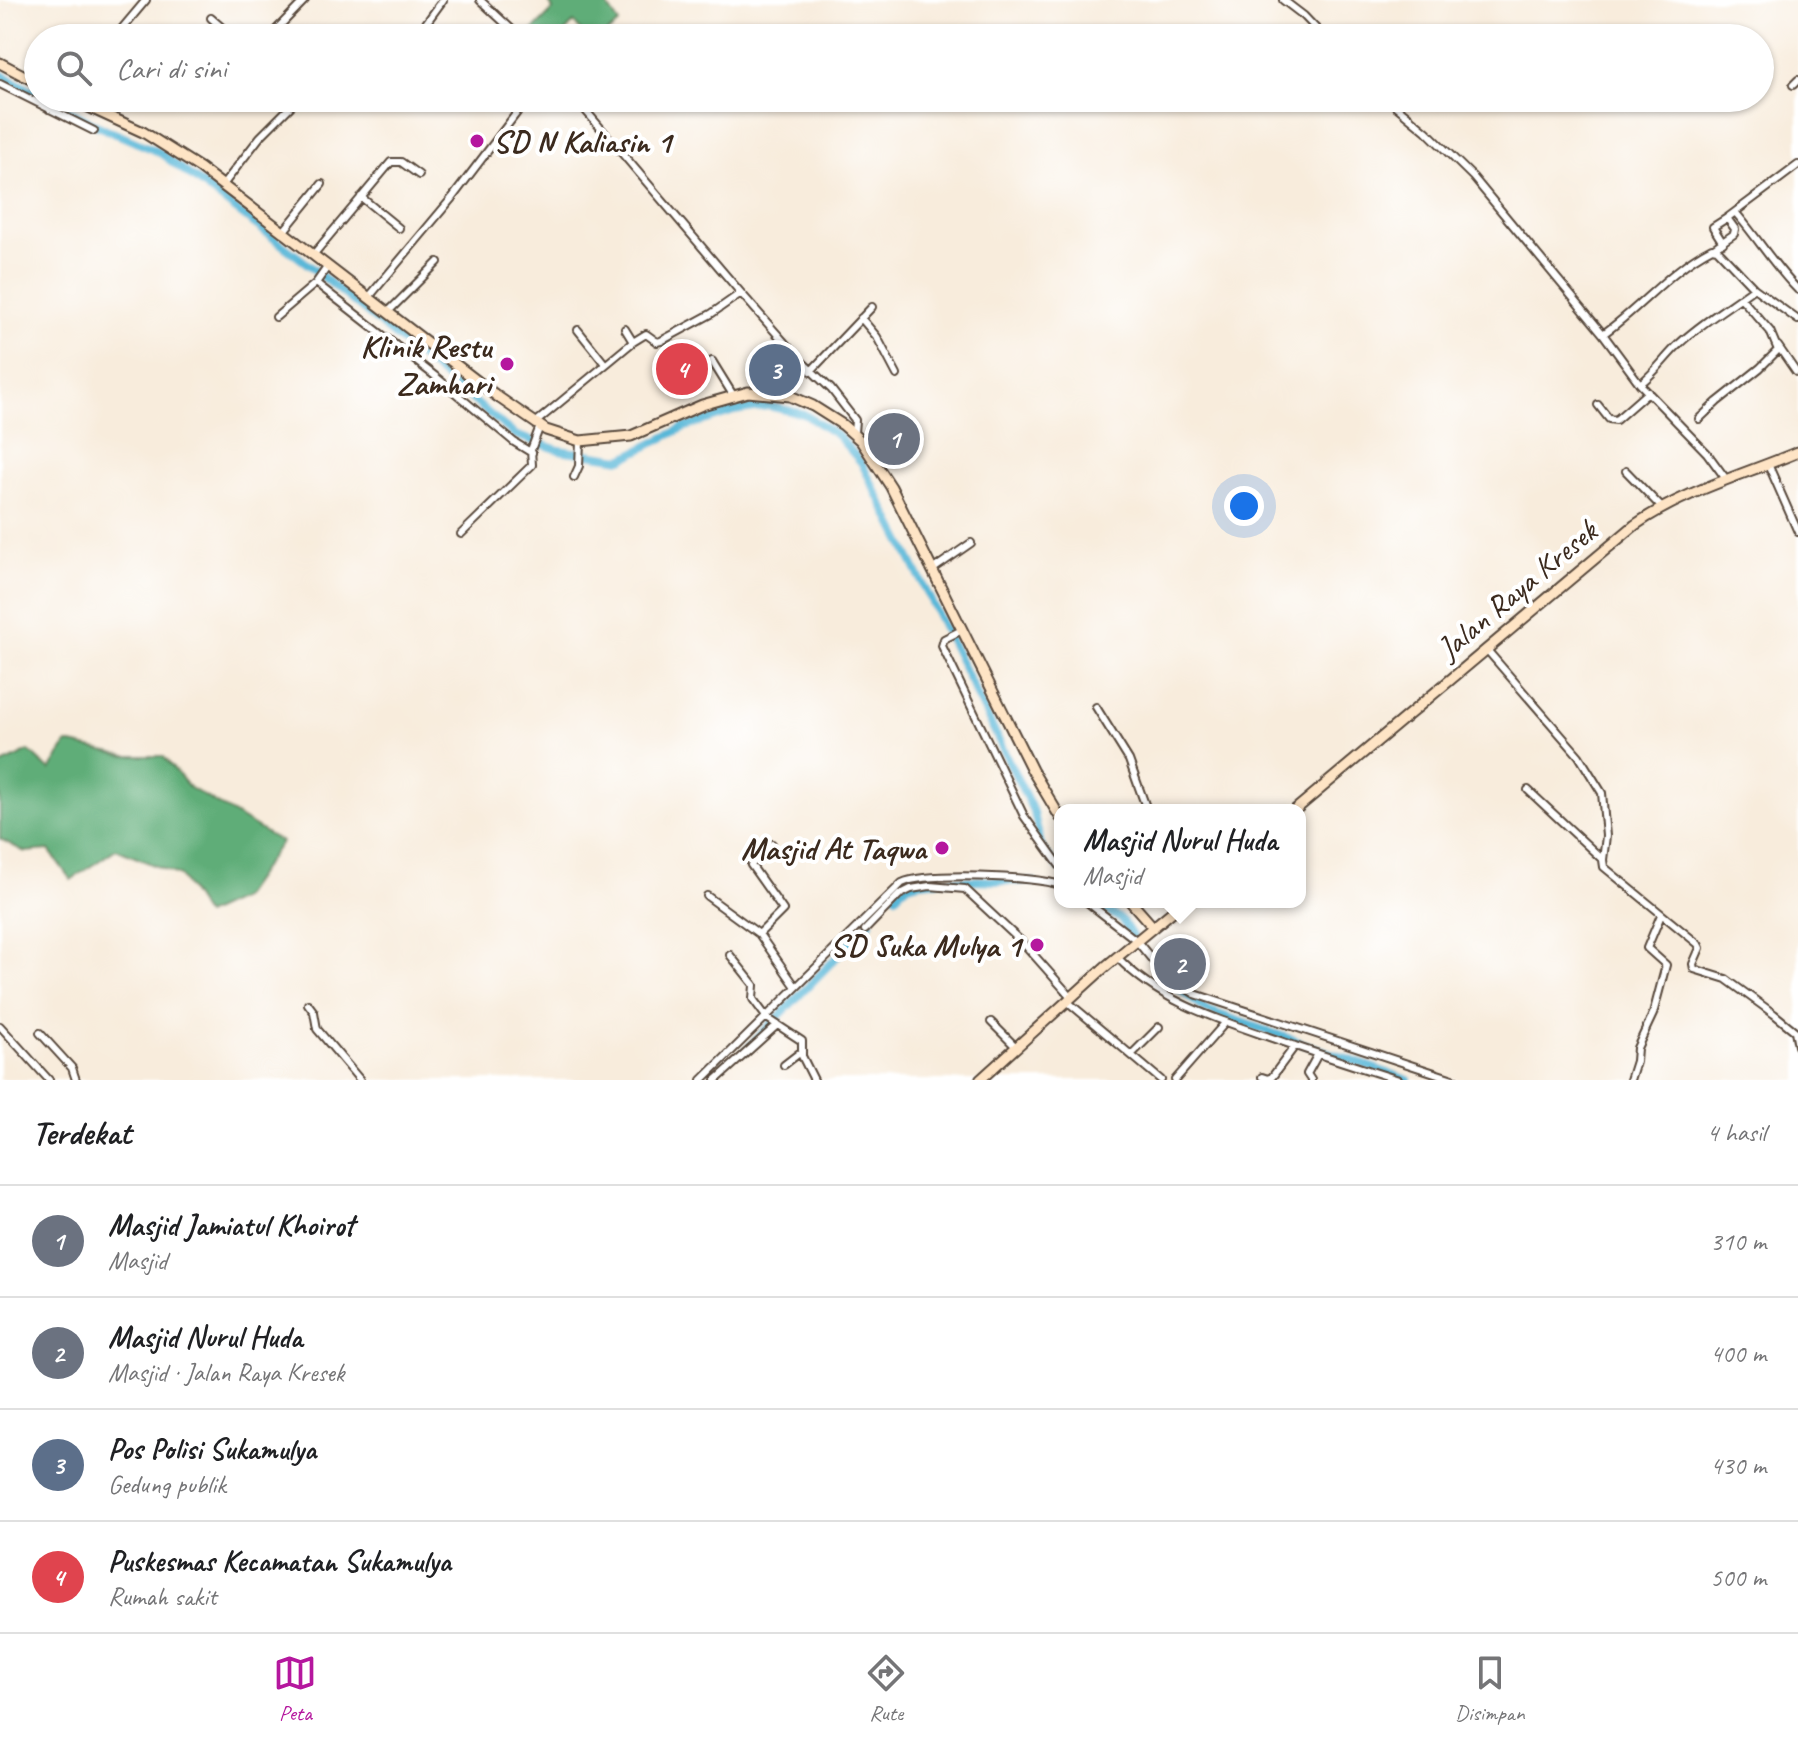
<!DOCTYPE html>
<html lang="id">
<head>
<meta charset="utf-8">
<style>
  :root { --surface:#fff; --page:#f6f6f6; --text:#202124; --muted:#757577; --line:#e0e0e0; --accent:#b5179e }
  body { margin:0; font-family:Caveat,sans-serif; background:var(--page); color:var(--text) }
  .you { position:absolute; left:1244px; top:506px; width:28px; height:28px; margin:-20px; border:6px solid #fff; border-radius:50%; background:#1a73e8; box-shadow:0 0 0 12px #1a73e833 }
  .badge { display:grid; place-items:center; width:52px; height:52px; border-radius:50%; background:var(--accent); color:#fff; font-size:26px; font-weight:700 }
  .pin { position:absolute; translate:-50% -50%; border:4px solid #fff; box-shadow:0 2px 8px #0006 }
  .popup { position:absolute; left:1054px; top:804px; width:252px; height:104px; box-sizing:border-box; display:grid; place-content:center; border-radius:16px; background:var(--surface); filter:drop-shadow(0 2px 6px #0005); font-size:26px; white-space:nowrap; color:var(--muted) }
  .popup b { font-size:30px; color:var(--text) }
  .popup::after { content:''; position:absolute; left:50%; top:100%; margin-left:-16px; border:16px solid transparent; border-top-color:var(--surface) }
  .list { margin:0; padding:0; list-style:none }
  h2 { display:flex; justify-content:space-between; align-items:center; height:104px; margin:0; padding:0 32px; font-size:34px }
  h2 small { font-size:26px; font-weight:400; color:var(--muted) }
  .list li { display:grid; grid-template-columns:52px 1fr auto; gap:24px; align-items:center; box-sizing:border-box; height:112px; padding:0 32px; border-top:2px solid var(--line) }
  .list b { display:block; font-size:30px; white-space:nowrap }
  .list p { margin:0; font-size:26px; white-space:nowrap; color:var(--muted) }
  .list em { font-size:26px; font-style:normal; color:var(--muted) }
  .icon { flex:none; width:44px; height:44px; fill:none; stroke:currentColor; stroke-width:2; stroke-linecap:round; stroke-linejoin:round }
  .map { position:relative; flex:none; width:1798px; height:1080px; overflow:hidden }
  .search { position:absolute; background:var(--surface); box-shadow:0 2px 6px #0004; left:24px; right:24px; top:24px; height:88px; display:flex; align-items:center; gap:20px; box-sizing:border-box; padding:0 28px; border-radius:44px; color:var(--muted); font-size:30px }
  .sheet { height:552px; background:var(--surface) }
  nav { display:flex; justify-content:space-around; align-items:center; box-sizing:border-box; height:112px; border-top:2px solid var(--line); background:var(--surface); font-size:22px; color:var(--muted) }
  nav a { display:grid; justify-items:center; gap:4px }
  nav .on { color:var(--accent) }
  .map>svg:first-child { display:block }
  .forest { fill:#5fad78; stroke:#4d6c4b; stroke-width:2 }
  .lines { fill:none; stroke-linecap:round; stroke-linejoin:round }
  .canal { stroke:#59b7d8; stroke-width:8 }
  .street-casing { stroke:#57473a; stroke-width:10 }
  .secondary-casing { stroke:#57473a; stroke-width:13 }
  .street { stroke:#fff; stroke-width:6 }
  .secondary { stroke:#fee4c5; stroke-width:9 }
  .poi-dot { fill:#b5179e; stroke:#fff; stroke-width:3 }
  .labels { text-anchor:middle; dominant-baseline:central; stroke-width:8; stroke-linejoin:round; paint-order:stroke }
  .poi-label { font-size:32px; font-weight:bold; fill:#3b2a1e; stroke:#fff; text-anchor:end }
  .street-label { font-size:32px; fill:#3b2a1e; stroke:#fff }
</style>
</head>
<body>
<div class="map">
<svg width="1798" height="1080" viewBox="0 0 1798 1080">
  <rect width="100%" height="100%" fill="#fff"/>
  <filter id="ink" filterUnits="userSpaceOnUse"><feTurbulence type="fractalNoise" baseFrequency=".0125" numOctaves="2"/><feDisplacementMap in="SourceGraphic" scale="16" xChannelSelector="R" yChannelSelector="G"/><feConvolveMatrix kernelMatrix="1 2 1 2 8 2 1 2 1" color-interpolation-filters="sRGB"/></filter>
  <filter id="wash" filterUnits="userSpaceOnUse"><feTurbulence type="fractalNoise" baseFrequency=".006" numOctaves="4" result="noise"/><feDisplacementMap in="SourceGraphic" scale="32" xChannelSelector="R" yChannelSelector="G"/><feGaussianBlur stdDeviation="1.8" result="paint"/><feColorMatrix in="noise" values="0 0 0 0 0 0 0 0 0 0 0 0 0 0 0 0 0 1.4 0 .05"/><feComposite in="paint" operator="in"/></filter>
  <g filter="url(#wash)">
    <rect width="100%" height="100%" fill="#f8ecdc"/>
    <!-- forest -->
    <path class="forest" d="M 548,0 L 612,0 L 608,7 L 619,23 L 602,38 L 586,38 L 574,22 L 560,38 L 539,38 L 533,30 L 553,10 Z
      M 67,743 L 126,756 L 163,756 L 189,787 L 281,842 L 242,898 L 205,915 L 180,876 L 116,849 L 71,880 L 49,850 L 25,852 L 0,839 L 0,765 L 29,751 L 50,770 Z"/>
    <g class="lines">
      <!-- canal -->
      <path class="canal" d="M 0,74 L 38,94
        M 46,98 L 98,126 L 159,152 L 305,262 L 515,435 L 559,450 L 622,459 L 683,428 L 734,411 L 768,406 L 804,414 L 838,436 L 861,462 L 913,564 L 1034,813 L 1042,849 L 1060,869
        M 896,896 C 899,893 901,889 905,887 C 923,875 1008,882 1034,882
        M 1092,902 L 1121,919 L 1133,937
        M 1160,974 L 1204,1009 L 1408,1080
        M 745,1051 L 870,923"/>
    </g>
  </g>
  <g filter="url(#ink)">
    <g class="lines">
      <defs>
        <path id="street" d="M 480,0 L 521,38
          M 1283,0 L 1304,16 L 1325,38
          M 211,18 L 234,38
          M 114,38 L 146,0
          M 268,38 L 305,0
          M 439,38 L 424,26 L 443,0
          M 0,84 L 94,131
          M 1793,85 L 1798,80
          M 575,98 L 741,293 L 799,359 L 831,389 L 855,420 L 854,433
          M 1386,98 L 1426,131 L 1473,177 L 1603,334 L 1640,384 L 1707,453 L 1726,479
          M 49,109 L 55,98
          M 223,185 L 260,137 L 299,98
          M 361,197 L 399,228
          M 1735,212 C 1757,237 1774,266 1798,290
          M 283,232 L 322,184
          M 1723,243 L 1713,227 L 1727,218
          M 1714,248 L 1734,234 L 1735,229 L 1727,218 L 1798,165
          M 313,255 L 391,162 L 401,162 L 419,175
          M 316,283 L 435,376 L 514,442 L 532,453
          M 369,297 L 452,198 L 528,98
          M 388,312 L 438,262
          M 276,317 L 316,283 L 328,266
          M 861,318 L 877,337 L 897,375
          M 625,329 L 633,342
          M 578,330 L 605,364
          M 1603,334 C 1642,307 1669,270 1712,248 L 1717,249 L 1754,288
          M 1778,346 L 1796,372
          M 712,361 L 733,395
          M 811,371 L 872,307
          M 1640,384 C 1656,372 1665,357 1679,344 C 1701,323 1730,306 1754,288 L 1798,320
          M 1598,405 L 1609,419 L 1616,420 L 1648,392
          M 1699,419 L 1717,402 L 1760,368 L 1778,350 L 1770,331 L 1741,298
          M 535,423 L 633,342 L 646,334 L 657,342 L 661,341 L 711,314 L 741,293
          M 1768,464 L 1798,532
          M 1626,471 L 1663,509
          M 574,477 L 579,466 L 580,441
          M 461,534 L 532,465 L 531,450 L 540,426
          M 932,570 L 971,543
          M 962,630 L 944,639 L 942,646 L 1024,816 L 1060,866
          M 1487,650 L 1579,756 L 1602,793 L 1606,836 L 1603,860 L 1604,867 L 1698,944 L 1700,948 L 1693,964 L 1694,969 L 1726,979 L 1774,1014 L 1795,1031 L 1798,1046
          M 1096,707 L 1129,760 L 1147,810
          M 1528,790 L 1603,860
          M 772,844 L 751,865 L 783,910 L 759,934 L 796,987
          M 707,896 L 759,934
          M 1087,902 L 1136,940 L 1164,974 L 1195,994 L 1456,1080
          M 865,930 L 899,895 L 911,889 L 930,886 L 965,889 L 1025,945 L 1072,998
          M 730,955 L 754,985 L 753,999 L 767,1018 L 802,1041 L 802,1056 L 814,1080
          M 1117,957 C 1159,1001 1213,1018 1269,1037 C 1312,1052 1355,1066 1399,1080
          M 1068,1002 L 1161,1080
          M 308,1004 L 314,1012 L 317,1029 L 360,1080
          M 991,1022 L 1016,1047
          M 0,1026 L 49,1080
          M 40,1033 L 72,1068 L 76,1080
          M 1132,1054 L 1159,1027
          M 784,1065 L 802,1051
          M 1262,1077 L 1268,1079 L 1272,1077 L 1295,1046
          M 702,1080 L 902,883 C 925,872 1035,876 1060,885
          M 716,1080 L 776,1026
          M 1175,1080 L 1225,1023
          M 1311,1080 L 1307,1074 L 1318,1054
          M 1630,1080 L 1636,1061 L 1637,1048 L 1653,1014 L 1666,965 L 1647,948 L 1661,915"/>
        <path id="secondary" d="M 0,63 L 38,83
          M 69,98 L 143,132 L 200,168 L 498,397 L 546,430 L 580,441 L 631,436 L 702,405 L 748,392 L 790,396 L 813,406 L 843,425 L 861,441 L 891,487 L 1032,770 L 1060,817
          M 1295,810 L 1635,525 C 1684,491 1743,475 1798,452
          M 1131,902 L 1153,927
          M 980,1080 L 1105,967 L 1184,902"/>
      </defs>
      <!-- street casing -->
      <use href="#street" class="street-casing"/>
      <!-- secondary casing -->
      <use href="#secondary" class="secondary-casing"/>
      <!-- street -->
      <use href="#street" class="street"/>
      <!-- secondary -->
      <use href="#secondary" class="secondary"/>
    </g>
  </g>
  <!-- markers -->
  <g class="poi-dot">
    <circle cx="477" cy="141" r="8"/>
    <circle cx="507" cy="364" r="8"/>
    <circle cx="942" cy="848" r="8"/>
    <circle cx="1037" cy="945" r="8"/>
  </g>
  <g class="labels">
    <!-- poi labels -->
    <g class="poi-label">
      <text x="493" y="141" text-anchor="start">SD N Kaliasin 1</text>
      <text x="491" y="346">Klinik Restu<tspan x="491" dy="37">Zamhari</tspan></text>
      <text x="926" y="848">Masjid At Taqwa</text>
      <text x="1021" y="945">SD Suka Mulya 1</text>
    </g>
    <!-- street labels -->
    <g class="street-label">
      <text transform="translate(1517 590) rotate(-40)">Jalan Raya Kresek</text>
    </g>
  </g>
</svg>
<div class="you"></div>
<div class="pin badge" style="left:894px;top:439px;background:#6b7280">1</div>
<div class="pin badge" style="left:1180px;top:964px;background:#6b7280">2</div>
<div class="popup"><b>Masjid Nurul Huda</b>Masjid</div>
<div class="pin badge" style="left:775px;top:370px;background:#5c6f8a">3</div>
<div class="pin badge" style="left:682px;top:369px;background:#e0444e">4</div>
<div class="search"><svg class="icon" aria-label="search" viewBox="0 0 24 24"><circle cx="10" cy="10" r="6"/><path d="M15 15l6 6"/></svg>Cari di sini</div>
</div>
<section class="sheet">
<h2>Terdekat<small>4 hasil</small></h2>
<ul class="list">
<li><span class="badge" style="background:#6b7280">1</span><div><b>Masjid Jamiatul Khoirot</b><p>Masjid</p></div><em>310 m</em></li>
<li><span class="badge" style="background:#6b7280">2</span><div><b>Masjid Nurul Huda</b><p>Masjid · Jalan Raya Kresek</p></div><em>400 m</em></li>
<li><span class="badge" style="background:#5c6f8a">3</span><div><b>Pos Polisi Sukamulya</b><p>Gedung publik</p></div><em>430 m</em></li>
<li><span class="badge" style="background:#e0444e">4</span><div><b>Puskesmas Kecamatan Sukamulya</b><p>Rumah sakit</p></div><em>500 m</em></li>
</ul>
</section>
<nav>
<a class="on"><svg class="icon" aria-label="map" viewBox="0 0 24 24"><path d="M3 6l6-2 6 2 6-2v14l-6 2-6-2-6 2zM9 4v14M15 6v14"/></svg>Peta</a>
<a><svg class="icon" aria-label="directions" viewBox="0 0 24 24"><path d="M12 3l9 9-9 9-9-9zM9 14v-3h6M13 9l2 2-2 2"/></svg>Rute</a>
<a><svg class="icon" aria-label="saved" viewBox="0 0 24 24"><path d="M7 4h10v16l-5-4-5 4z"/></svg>Disimpan</a>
</nav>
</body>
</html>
